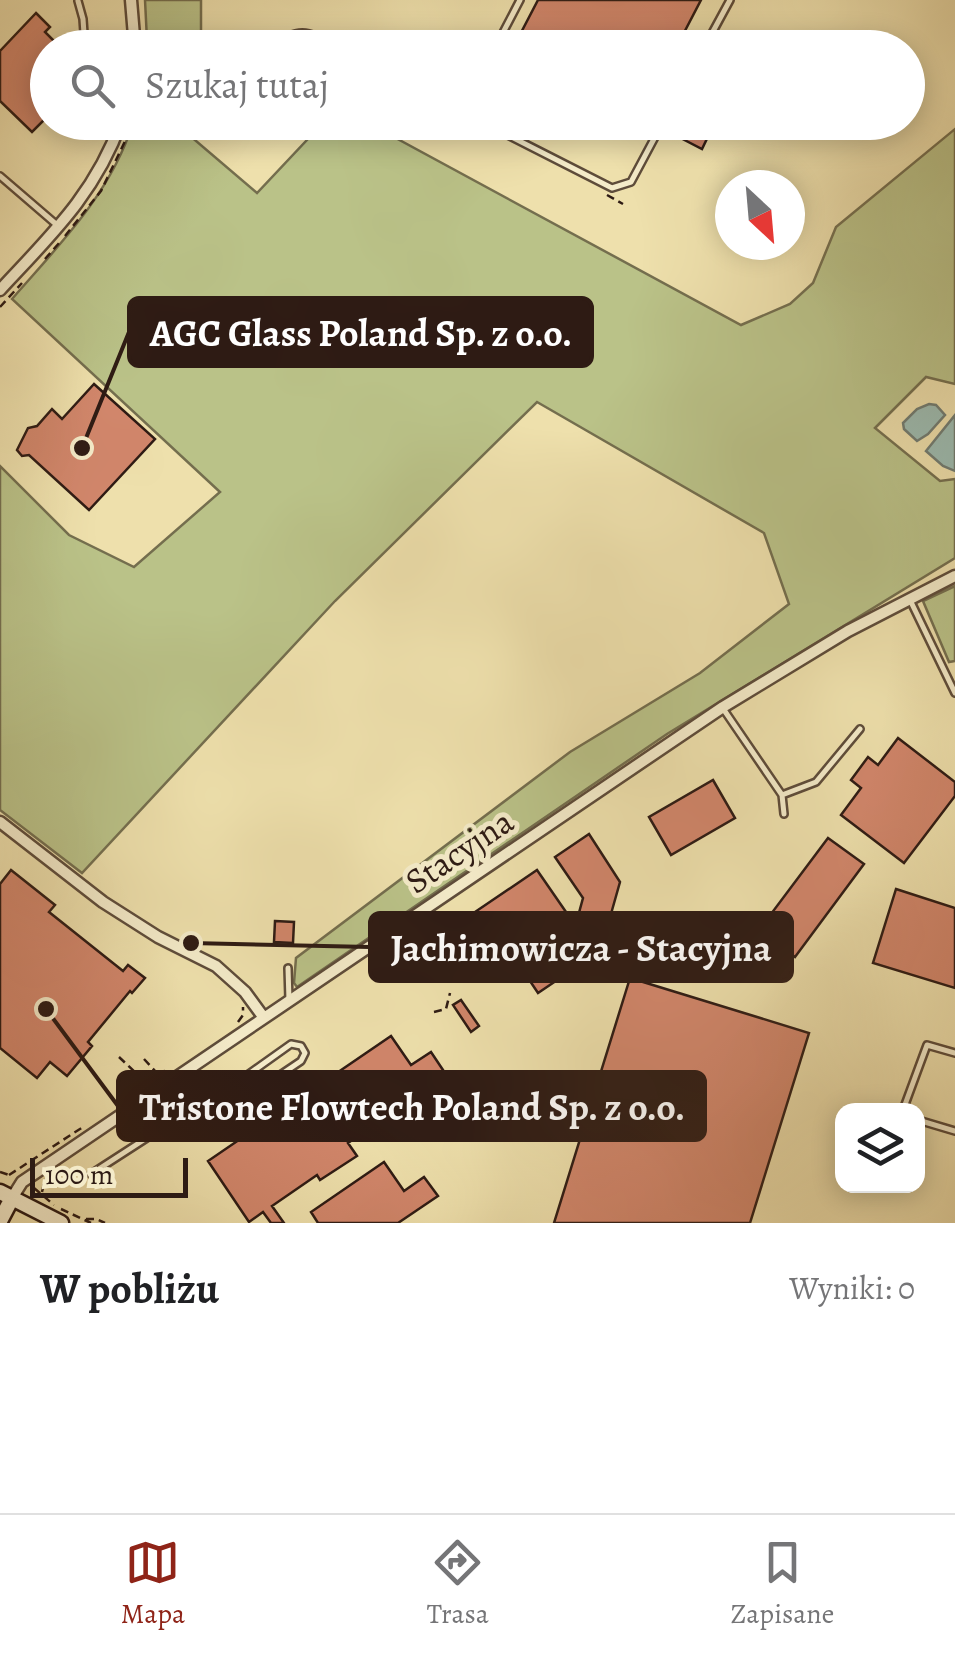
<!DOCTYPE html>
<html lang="pl">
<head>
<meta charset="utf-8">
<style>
  :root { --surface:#fff; --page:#f2f2f2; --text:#202124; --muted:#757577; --line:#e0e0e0; --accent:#8f2418 }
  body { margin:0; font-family:Alegreya,serif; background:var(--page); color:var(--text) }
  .controls { position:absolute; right:30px; bottom:30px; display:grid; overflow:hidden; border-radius:20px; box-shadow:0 5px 25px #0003 }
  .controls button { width:90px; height:90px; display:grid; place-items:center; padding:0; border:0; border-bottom:2px solid var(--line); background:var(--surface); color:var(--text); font:50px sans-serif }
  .compass { position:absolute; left:715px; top:170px; width:90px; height:90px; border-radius:50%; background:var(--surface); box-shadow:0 5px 25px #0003; rotate:154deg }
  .scale { position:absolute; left:30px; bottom:25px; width:158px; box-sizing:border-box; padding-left:10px; border:5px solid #2e1b14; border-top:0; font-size:28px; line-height:35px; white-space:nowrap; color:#2e1b14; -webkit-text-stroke:8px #f4ebc9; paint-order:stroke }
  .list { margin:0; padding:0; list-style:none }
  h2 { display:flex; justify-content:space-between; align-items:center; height:130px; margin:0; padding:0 40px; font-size:42px }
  h2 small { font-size:32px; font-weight:400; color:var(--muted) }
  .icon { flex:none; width:55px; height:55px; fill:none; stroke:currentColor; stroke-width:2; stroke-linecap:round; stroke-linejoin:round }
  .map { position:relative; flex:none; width:955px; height:1223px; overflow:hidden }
  .search { position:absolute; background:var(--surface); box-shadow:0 5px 25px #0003; left:30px; right:30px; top:30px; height:110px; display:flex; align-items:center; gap:25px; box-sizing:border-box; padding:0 35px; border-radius:55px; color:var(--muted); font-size:38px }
  .sheet { height:290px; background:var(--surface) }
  nav { display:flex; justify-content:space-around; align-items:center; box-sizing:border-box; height:140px; border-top:2px solid var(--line); background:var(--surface); font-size:28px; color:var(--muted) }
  nav a { display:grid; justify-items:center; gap:5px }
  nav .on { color:var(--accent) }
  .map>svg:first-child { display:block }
  .green { fill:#bac288; stroke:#746e4e; stroke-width:2.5 }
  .water { fill:#9bbbb1; stroke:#6f7b72; stroke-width:2.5 }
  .building { fill:#d1866b; stroke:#2e1b14; stroke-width:2.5 }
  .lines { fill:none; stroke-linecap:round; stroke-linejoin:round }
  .service-casing { stroke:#5e4c3a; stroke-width:10 }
  .minor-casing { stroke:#5e4c3a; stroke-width:15 }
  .secondary-casing { stroke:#2e1b14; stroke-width:19 }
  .path { stroke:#2e1b14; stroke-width:2.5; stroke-dasharray:8 5; stroke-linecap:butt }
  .service { stroke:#f4ebc9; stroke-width:5 }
  .minor { stroke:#f4ebc9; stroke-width:10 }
  .secondary { stroke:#f4ebc9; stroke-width:14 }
  .labels { text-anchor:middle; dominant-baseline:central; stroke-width:10; stroke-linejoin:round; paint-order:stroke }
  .street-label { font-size:35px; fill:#2e1b14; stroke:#f4ebc9 }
  .leader { fill:none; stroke:#2e1b14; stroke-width:4 }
  .callout-dot { fill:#2e1b14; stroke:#f4ebc9; stroke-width:4 }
  .callout { fill:#2e1b14; stroke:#2e1b14; stroke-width:4 }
  .callout-label { font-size:38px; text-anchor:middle; font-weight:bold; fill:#fff }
</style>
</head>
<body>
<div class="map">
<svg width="955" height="1223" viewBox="0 0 955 1223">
  <rect width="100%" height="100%" fill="#eee0ac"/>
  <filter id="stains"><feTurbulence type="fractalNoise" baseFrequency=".002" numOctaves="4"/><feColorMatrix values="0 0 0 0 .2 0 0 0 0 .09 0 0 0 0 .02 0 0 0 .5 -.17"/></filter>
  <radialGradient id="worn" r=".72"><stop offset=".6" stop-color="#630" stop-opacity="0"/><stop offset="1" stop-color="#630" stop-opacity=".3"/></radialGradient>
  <!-- green -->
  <path class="green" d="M 145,0 L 201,0 L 201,47 L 151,46 L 147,40 Z
    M 133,123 L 175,123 L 257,193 L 323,123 L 368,123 L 741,325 L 790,304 L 813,283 L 836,227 L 955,129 L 955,384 L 926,377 L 875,428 L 940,481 L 955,479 L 955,558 L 667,734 L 297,987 L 294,983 L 296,958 L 570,752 L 700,673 L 789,604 L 764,533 L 537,402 L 335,601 L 82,873 L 0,810 L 0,466 L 69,535 L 134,567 L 220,492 L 12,299 C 60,244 111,193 133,123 Z
    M 955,586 L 955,661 L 949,662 L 923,601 Z"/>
  <!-- water -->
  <path class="water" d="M 929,404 L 936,405 L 945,415 L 928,434 L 917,441 L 904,429 L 903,423 L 917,409 Z
    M 955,415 L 955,471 L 943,466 L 926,451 Z"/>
  <!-- building -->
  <path class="building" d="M 538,0 L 701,0 L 676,48 L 513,48 Z
    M 36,13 L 50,27 L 45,32 L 61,48 L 48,48 L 48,87 L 39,96 L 48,104 L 48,116 L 32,132 L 0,101 L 0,51 Z
    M 679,122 L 715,122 L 702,149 L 673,134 Z
    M 94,384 L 155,439 L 89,510 L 29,455 L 22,456 L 17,450 L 28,428 L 37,426 L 52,409 L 62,419 Z
    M 898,738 L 955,782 L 955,796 L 904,863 L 841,815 L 861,788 L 851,780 L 868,757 L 878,765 Z
    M 713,780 L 735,818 L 671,855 L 649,817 Z
    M 589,834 L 620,882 L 607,928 L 577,920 L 583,898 L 555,857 Z
    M 828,838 L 864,864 L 795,957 L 759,930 Z
    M 11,870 L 55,905 L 49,912 L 123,971 L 128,965 L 145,978 L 132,993 L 130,991 L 88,1042 L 92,1046 L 67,1076 L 50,1062 L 37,1078 L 0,1048 L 0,884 Z
    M 537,870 L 566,912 L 473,976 L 444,933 Z
    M 896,889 L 955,908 L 955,988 L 873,963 Z
    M 275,921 L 294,922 L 293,943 L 274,942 Z
    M 559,939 L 578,966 L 538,993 L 520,966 Z
    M 630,978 L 809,1033 L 750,1223 L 554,1223 Z
    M 461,1000 L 479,1026 L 471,1032 L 453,1005 Z
    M 391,1036 L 411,1065 L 431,1052 L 447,1076 L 348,1143 L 357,1156 L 320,1180 L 317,1175 L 272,1206 L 284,1223 L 271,1223 L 263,1212 L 249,1222 L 208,1161 Z
    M 384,1162 L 404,1191 L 424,1177 L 438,1196 L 398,1223 L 318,1223 L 311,1212 Z"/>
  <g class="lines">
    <defs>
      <path id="service" d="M 78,1 L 83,19 L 85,48
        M 267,48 C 302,27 304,29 339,48
        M 495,48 L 520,0
        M 704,48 L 730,0
        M 482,122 L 612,188 L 631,182 L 663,122
        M 0,176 L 57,225
        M 911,602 L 955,693
        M 724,710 L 782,795 L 816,782 L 860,729
        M 782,795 L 784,814
        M 288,968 L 289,1000
        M 903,1110 L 927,1045 L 955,1053
        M 918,1120 L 955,1131
        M 174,1123 L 187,1118 L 291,1044 L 301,1046 L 305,1053 L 301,1061 L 203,1127 L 190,1116
        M 91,1174 L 156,1132"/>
      <path id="minor" d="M 131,0 L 135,48
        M 0,290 C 51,235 95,194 121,122
        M 0,822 L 103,902 L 158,937 L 216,966 L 245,992 L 264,1018
        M 12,1198 L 22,1182 L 723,707 L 848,631 L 955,576"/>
      <path id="secondary" d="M 0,1192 L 61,1223
        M 0,1221 L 12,1198"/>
    </defs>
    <!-- service casing -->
    <use href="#service" class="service-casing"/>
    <!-- minor casing -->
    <use href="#minor" class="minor-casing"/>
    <!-- secondary casing -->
    <use href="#secondary" class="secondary-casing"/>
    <!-- path -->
    <path class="path" d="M 292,48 L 302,41
      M 468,122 L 475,126
      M 607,195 L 623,204
      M 65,236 L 101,191 L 129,133
      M 45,259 L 60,242
      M 0,307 L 22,283
      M 434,1012 L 446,1009 L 450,993
      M 238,1022 L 243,1015 L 243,1007
      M 119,1057 L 138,1075 L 140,1085
      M 144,1059 L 157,1073 L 165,1071
      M 139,1088 L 156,1074
      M 0,1172 L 9,1175
      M 9,1175 L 83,1127
      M 34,1188 L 54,1205
      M 42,1192 L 45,1179
      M 61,1209 L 91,1223
      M 86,1219 L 96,1219 L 105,1223"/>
    <!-- service -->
    <use href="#service" class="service"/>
    <!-- minor -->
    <use href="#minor" class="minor"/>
    <!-- secondary -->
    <use href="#secondary" class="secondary"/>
  </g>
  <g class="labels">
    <!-- street labels -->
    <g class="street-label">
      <text transform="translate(459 851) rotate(-34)">Stacyjna</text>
    </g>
  </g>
  <!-- callouts -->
  <path class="leader" d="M82 448L129 332M191 943L370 947M46 1009L118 1106"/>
  <g class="callout-dot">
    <circle cx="82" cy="448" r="10"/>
    <circle cx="191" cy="943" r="10"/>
    <circle cx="46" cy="1009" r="10"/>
  </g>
  <g class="callout">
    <rect x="129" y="298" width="463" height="68" rx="10"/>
    <rect x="370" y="913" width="422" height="68" rx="10"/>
    <rect x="118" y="1072" width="587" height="68" rx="10"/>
  </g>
  <g class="callout-label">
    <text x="361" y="346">AGC Glass Poland Sp. z o.o.</text>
    <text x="581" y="961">Jachimowicza - Stacyjna</text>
    <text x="412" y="1120">Tristone Flowtech Poland Sp. z o.o.</text>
  </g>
  <rect width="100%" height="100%" filter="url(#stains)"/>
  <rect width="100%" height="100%" fill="url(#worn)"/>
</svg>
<div class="controls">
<button><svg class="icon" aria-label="layers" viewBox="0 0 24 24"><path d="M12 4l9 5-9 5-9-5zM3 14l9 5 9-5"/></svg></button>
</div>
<svg class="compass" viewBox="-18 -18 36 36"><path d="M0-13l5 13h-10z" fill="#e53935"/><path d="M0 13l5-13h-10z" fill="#757577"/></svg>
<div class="scale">100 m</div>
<div class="search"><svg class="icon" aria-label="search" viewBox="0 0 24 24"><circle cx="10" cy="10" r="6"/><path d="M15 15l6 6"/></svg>Szukaj tutaj</div>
</div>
<section class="sheet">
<h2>W pobliżu<small>Wyniki: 0</small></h2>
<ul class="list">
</ul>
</section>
<nav>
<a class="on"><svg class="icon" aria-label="map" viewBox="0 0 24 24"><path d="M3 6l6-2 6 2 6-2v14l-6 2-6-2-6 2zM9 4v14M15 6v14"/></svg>Mapa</a>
<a><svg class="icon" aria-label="directions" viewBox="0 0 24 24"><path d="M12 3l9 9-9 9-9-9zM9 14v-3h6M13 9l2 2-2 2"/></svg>Trasa</a>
<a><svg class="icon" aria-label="saved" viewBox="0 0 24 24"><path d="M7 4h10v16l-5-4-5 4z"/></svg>Zapisane</a>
</nav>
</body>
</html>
